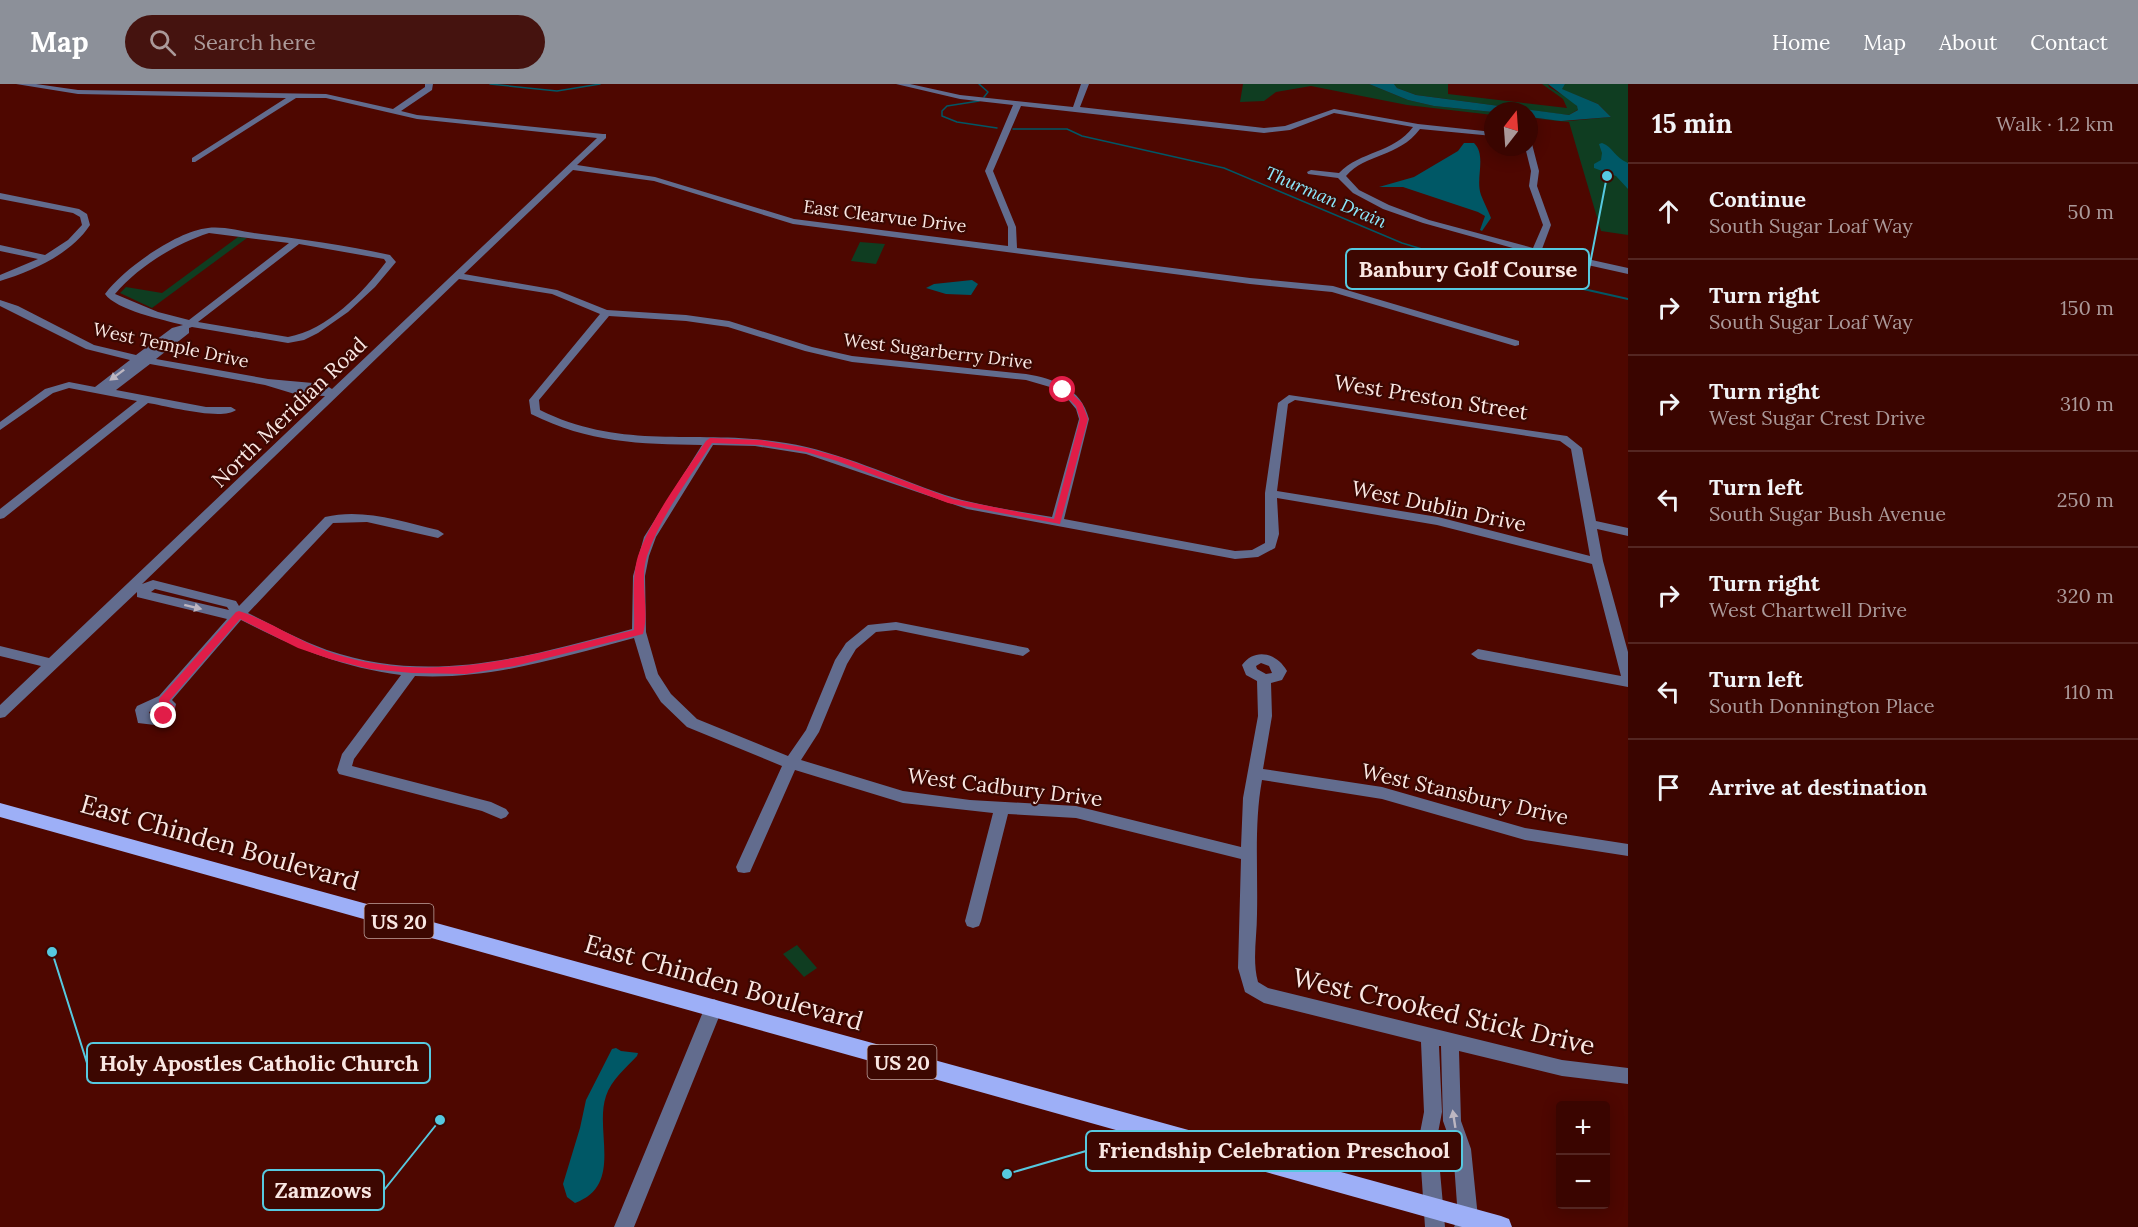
<!DOCTYPE html>
<html lang="en">
<head>
<meta charset="utf-8">
<style>
  :root { --surface:#3a0500; --page:#45130f; --text:#f1f3f6; --muted:#ab9999; --line:#542622; --accent:#8c9099 }
  body { margin:0; font-family:Lora,serif; background:var(--page); color:var(--text) }
  .controls { position:absolute; right:18px; bottom:18px; display:grid; overflow:hidden; border-radius:6px; box-shadow:0 3px 15px #0003 }
  .controls button { width:54px; height:54px; display:grid; place-items:center; padding:0; border:0; border-bottom:2px solid var(--line); background:var(--surface); color:var(--text); font:30px sans-serif }
  .compass { position:absolute; left:1484px; top:18px; width:54px; height:54px; border-radius:50%; background:var(--surface); box-shadow:0 3px 15px #0003; rotate:17deg }
  .stop { position:absolute; width:18px; height:18px; margin:-14px; border:4px solid #e11d48; border-radius:50%; background:#fff }
  .stop.end { background:#e11d48; border-color:#fff; box-shadow:0 2px 6px #0008 }
  .list { margin:0; padding:0; list-style:none }
  h2 { display:flex; justify-content:space-between; align-items:center; height:78px; margin:0; padding:0 24px; font-size:26px }
  h2 small { font-size:20px; font-weight:400; color:var(--muted) }
  .list li { display:grid; grid-template-columns:39px 1fr auto; gap:18px; align-items:center; box-sizing:border-box; height:96px; padding:0 24px; border-top:2px solid var(--line) }
  .list b { display:block; font-size:22px; white-space:nowrap }
  .list p { margin:0; font-size:20px; white-space:nowrap; color:var(--muted) }
  .list em { font-size:20px; font-style:normal; color:var(--muted) }
  .icon { flex:none; width:33px; height:33px; fill:none; stroke:currentColor; stroke-width:2; stroke-linecap:round; stroke-linejoin:round }
  .map { position:relative; flex:none; width:1628px; height:1143px; overflow:hidden }
  header { display:flex; align-items:center; gap:36px; box-sizing:border-box; height:84px; padding:0 30px; background:var(--accent); color:#fff }
  header strong { font-size:28px }
  nav { display:flex; gap:33px; margin-inline-start:auto; font-size:21px }
  .search { width:420px; height:54px; background:var(--page); display:flex; align-items:center; gap:15px; box-sizing:border-box; padding:0 21px; border-radius:33px; color:var(--muted); font-size:22px }
  main { display:flex }
  aside { flex:1; background:var(--surface) }
  .map>svg:first-child { display:block }
  .green { fill:#0f3d21 }
  .water { fill:#005866 }
  .lines { fill:none; stroke-linecap:round; stroke-linejoin:round }
  .stream-far1 { stroke:#005866; stroke-width:1.5 }
  .stream { stroke:#005866; stroke-width:2 }
  .minor { fill:#626c8e; fill-rule:evenodd }
  .major { fill:#9daff7; fill-rule:evenodd }
  .oneway { fill:#bdb6c1 }
  .route { fill:#e11d48 }
  .labels { text-anchor:middle; dominant-baseline:central; stroke-width:4.5; stroke-linejoin:round; paint-order:stroke }
  .far-water-label { font-size:18px; font-style:italic; fill:#8ce8fc; stroke:#3c0701 }
  .far-street-label { font-size:18px; fill:#f9e7e3; stroke:#3c0701 }
  .shield { fill:#3c0701; stroke:#c0a49f; stroke-width:1.5 }
  .shield-label { font-size:20px; font-weight:bold; fill:#f9e7e3 }
  .street-label { font-size:21px; fill:#f9e7e3; stroke:#3c0701 }
  .near-street-label { font-size:26px; fill:#f9e7e3; stroke:#3c0701 }
  .leader { fill:none; stroke:#56c9e0; stroke-width:2 }
  .callout-dot { fill:#56c9e0; stroke:#3c0701; stroke-width:2 }
  .callout { fill:#3c0701; stroke:#56c9e0; stroke-width:2 }
  .callout-label { font-size:22px; text-anchor:middle; font-weight:bold; fill:#f9e7e3 }
</style>
</head>
<body>
<header>
<strong>Map</strong>
<div class="search"><svg class="icon" aria-label="search" viewBox="0 0 24 24"><circle cx="10" cy="10" r="6"/><path d="M15 15l6 6"/></svg>Search here</div>
<nav><a>Home</a><a>Map</a><a>About</a><a>Contact</a></nav>
</header>
<main>
<div class="map">
<svg width="1628" height="1143" viewBox="0 0 1628 1143">
  <rect width="100%" height="100%" fill="#4e0700"/>
  <!-- green -->
  <path class="green" d="M 1243,0 L 1369,0 L 1408,16 L 1434,22 L 1493,28 L 1493,31 L 1407,21 L 1311,2 L 1276,8 L 1264,17 L 1240,18 Z
    M 1394,0 L 1448,0 L 1448,10 L 1567,24 L 1563,15 L 1542,0 L 1548,0 L 1549,3 L 1573,17 L 1579,25 L 1569,31 L 1560,30 L 1416,11 L 1397,4 Z
    M 1565,0 L 1628,0 L 1628,151 L 1601,147 L 1569,38 L 1529,34 L 1569,37 L 1611,33 L 1598,20 L 1561,5 Z
    M 238,153 L 247,154 L 152,224 L 120,209 L 126,203 L 162,209 Z
    M 860,158 L 885,160 L 876,180 L 851,177 Z
    M 797,861 L 817,884 L 804,893 L 783,870 Z"/>
  <!-- water -->
  <path class="water" d="M 1369,0 L 1394,0 L 1397,4 L 1416,11 L 1569,31 L 1578,26 L 1577,22 L 1548,0 L 1565,0 L 1562,5 L 1598,20 L 1611,33 L 1561,37 L 1529,33 L 1529,27 L 1493,28 L 1434,22 L 1408,16 Z
    M 1464,59 L 1474,59 C 1487,72 1475,94 1481,111 C 1484,119 1488,126 1491,134 L 1482,147 L 1480,146 L 1485,132 L 1478,128 L 1403,103 L 1379,103 L 1414,93 L 1458,67 Z
    M 1602,59 C 1613,63 1615,74 1628,79 L 1628,105 L 1616,92 L 1594,84 L 1594,80 L 1601,76 L 1602,69 L 1599,60 Z
    M 972,196 L 978,200 L 971,211 L 946,210 L 926,204 L 934,200 Z
    M 616,964 L 621,967 L 638,969 L 637,972 C 626,984 611,996 606,1012 C 594,1047 624,1101 575,1119 L 567,1113 L 563,1100 L 580,1044 L 586,1016 L 612,965 Z"/>
  <g class="lines">
    <!-- stream-far1 -->
    <path class="stream-far1" d="M 490,0 L 557,7 L 600,0
      M 979,0 L 988,8 L 984,13
      M 979,17 L 947,22 L 942,27 L 942,32 L 957,38 L 997,44
      M 1013,45 L 1067,45 L 1082,52 L 1224,84 L 1402,159 L 1465,178 L 1515,189"/>
    <!-- stream -->
    <path class="stream" d="M 1508,188 L 1628,215"/>
    <!-- minor -->
    <path class="minor" d="M 16,0 L 36,0 L 78,6 L 326,10 L 393,25 L 425,3 L 425,0 L 433,0 L 432,6 L 401,27 L 417,31 L 603,50 L 606,50 L 606,54 L 577,81 L 655,93 L 794,135 L 1008,162 L 1008,143 L 985,87 L 1013,21 L 960,15 L 896,0 L 910,0 L 960,11 L 1073,23 L 1081,0 L 1089,0 L 1080,23 L 1264,44 L 1285,42 L 1334,25 L 1418,40 L 1493,48 L 1493,52 L 1420,45 C 1398,74 1366,69 1346,92 L 1359,106 L 1389,121 L 1429,136 L 1533,164 L 1543,141 L 1529,102 L 1531,87 L 1525,63 L 1529,63 L 1529,60 L 1532,60 L 1539,87 L 1537,102 L 1551,141 L 1542,165 L 1628,184 L 1628,190 L 1520,166 L 1423,139 L 1383,125 L 1353,109 L 1338,94 L 1308,90 L 1307,88 L 1311,86 L 1339,89 C 1360,67 1394,69 1413,43 L 1334,29 L 1290,46 L 1264,49 L 1021,22 L 993,87 L 1016,143 L 1017,164 L 1250,194 L 1333,202 L 1519,257 L 1519,261 L 1515,262 L 1332,208 L 1250,200 L 793,140 L 654,97 L 573,86 L 464,190 L 557,206 L 607,226 L 686,231 L 729,237 L 812,263 L 852,272 L 1026,290 C 1055,295 1081,304 1089,335 L 1064,435 L 1235,467 L 1252,466 L 1265,459 L 1265,409 L 1278,319 L 1289,311 L 1567,352 L 1582,364 L 1596,437 L 1628,444 L 1628,452 L 1597,445 L 1603,477 L 1628,568 L 1628,603 L 1478,575 L 1471,570 L 1478,565 L 1621,592 L 1592,480 L 1437,441 L 1277,414 L 1279,450 L 1275,464 L 1258,473 L 1235,475 L 967,425 L 806,370 L 755,362 L 713,361 L 656,453 L 649,472 L 645,492 L 646,548 L 658,590 L 671,610 L 697,635 L 788,672 L 806,646 L 835,576 L 846,559 L 868,541 L 896,538 L 1028,564 L 1030,567 L 1023,572 L 896,546 L 876,548 L 856,565 L 847,580 L 819,648 L 801,676 L 903,707 L 970,716 L 1076,722 L 1241,763 L 1243,714 L 1258,632 L 1257,597 L 1246,591 L 1242,581 C 1255,563 1277,569 1287,587 L 1282,596 L 1271,599 L 1272,632 L 1263,685 L 1382,703 L 1525,744 L 1628,760 L 1628,772 L 1525,756 L 1382,715 L 1262,696 C 1254,740 1258,785 1257,830 C 1257,853 1252,876 1258,898 L 1268,904 L 1562,976 L 1628,984 L 1628,1000 L 1562,992 L 1459,967 L 1461,1037 L 1471,1065 L 1478,1134 L 1474,1143 L 1454,1143 L 1458,1134 L 1453,1065 L 1443,1037 L 1441,962 L 1439,962 L 1442,1028 L 1437,1054 L 1445,1143 L 1425,1143 L 1419,1054 L 1424,1028 L 1421,958 L 1264,919 L 1245,908 L 1238,884 L 1241,775 L 1076,734 L 1008,730 L 981,837 L 979,842 L 973,844 L 967,842 L 965,837 L 993,729 L 903,719 L 795,686 L 750,788 L 744,789 L 738,788 L 736,783 L 782,682 L 687,643 L 661,618 L 646,594 L 634,554 C 562,573 491,596 415,592 L 354,675 L 352,682 L 491,718 L 506,725 L 509,729 L 506,733 L 501,735 L 482,727 L 339,690 L 337,686 L 342,670 L 401,591 C 339,583 296,564 241,536 L 172,616 L 176,620 L 173,633 L 155,641 L 138,639 L 135,626 L 137,622 L 159,612 L 227,535 L 137,513 L 137,508 L 5,633 L 0,634 L 0,621 L 41,582 L 0,572 L 0,562 L 49,574 L 325,312 L 298,311 L 265,301 L 150,280 L 116,306 L 206,323 L 231,323 L 236,326 C 222,337 167,322 148,319 L 4,434 L 0,435 L 0,425 L 137,317 L 69,304 L 53,309 L 0,346 L 0,338 L 45,305 L 69,298 L 95,303 L 130,276 L 86,265 L 0,222 L 0,216 L 18,222 L 94,261 L 136,271 L 172,244 L 183,241 C 164,236 116,226 105,210 C 123,185 177,147 208,144 C 222,142 240,147 254,149 C 299,155 346,161 390,171 L 396,178 L 375,203 L 348,228 L 318,249 L 304,256 L 288,259 L 192,243 L 189,244 L 189,249 L 156,275 L 268,295 L 324,300 L 332,305 L 597,54 L 417,35 L 326,14 L 296,14 L 195,78 L 192,78 L 192,74 L 286,14 L 78,10 ZM 209,149 L 289,159 L 189,236 L 158,228 L 115,210 C 139,182 175,160 209,149 ZM 299,160 L 384,175 L 386,178 C 363,209 327,246 288,253 L 198,238 ZM 459,195 L 552,210 L 600,230 L 529,316 L 531,330 C 589,359 639,360 702,361 L 644,453 L 633,492 L 632,545 C 529,572 432,602 327,566 C 299,556 274,542 248,529 L 333,439 L 367,438 L 438,454 L 444,450 L 438,446 C 401,437 362,424 325,433 L 239,522 L 236,517 L 153,496 L 142,500 ZM 609,232 L 686,237 L 728,243 L 805,267 L 852,278 L 1026,296 L 1050,303 L 1066,313 L 1076,325 L 1079,335 L 1052,433 C 1017,427 980,422 945,411 C 892,393 841,368 786,359 C 699,344 624,368 540,326 L 539,316 ZM 292,303 L 319,306 L 320,306 ZM 1295,316 L 1560,357 L 1571,365 L 1590,472 L 1438,433 L 1277,407 L 1288,320 ZM 155,505 L 227,523 L 229,526 L 151,508 ZM 1261,579 L 1269,582 L 1272,589 L 1266,590 L 1257,585 L 1256,582 ZM 160,622 L 161,626 L 150,630 L 149,628 Z
      M 0,109 L 79,125 L 87,130 L 90,141 C 71,170 33,187 0,197 L 0,191 L 38,175 L 0,167 L 0,161 L 45,171 L 68,156 L 82,141 L 80,133 L 73,129 L 0,115 Z
      M 714,915 L 720,918 L 723,923 L 634,1143 L 614,1143 L 705,923 L 708,918 Z"/>
    <!-- major -->
    <path class="major" d="M 0,719 L 1501,1132 L 1509,1135 L 1512,1143 L 1462,1143 L 0,733 Z"/>
  </g>
  <!-- one-way arrows -->
  <defs><path id="oneway-solid" d="M-6-.8H1V-3.2L6.5 0L1 3.2V.8H-6Z" transform="scale(1.5)"/></defs>
  <g class="oneway">
    <use href="#oneway-solid" transform="translate(117 291) rotate(143)"/>
    <use href="#oneway-solid" transform="translate(193 523) rotate(14)"/>
    <use href="#oneway-solid" transform="translate(1454 1035) rotate(-99)"/>
  </g>
  <!-- route -->
  <path class="route" d="M 1061,304 L 1066,304 L 1082,319 L 1088,335 L 1060,440 L 948,419 L 837,377 L 806,368 L 761,361 L 712,359 C 689,395 661,431 647,472 C 639,497 650,526 643,550 L 515,582 L 466,590 L 412,589 L 370,585 L 330,575 L 298,564 L 240,535 L 169,617 L 175,623 L 168,635 L 161,635 L 159,632 L 164,624 L 159,620 L 159,615 L 236,528 L 239,527 C 272,538 301,559 335,570 C 435,602 536,570 634,546 C 635,522 631,495 638,472 C 651,434 684,390 706,357 L 710,354 L 761,356 L 807,364 L 843,374 L 953,415 L 1054,435 L 1080,335 L 1076,322 L 1061,307 Z"/>
  <g class="labels">
    <!-- far-water labels -->
    <g class="far-water-label">
      <text transform="translate(1326 113) rotate(23)">Thurman Drain</text>
    </g>
    <!-- far-street labels -->
    <g class="far-street-label">
      <text transform="translate(885 132) rotate(7)">East Clearvue Drive</text>
      <text transform="translate(171 261) rotate(12)">West Temple Drive</text>
      <text transform="translate(938 267) rotate(7)">West Sugarberry Drive</text>
    </g>
    <!-- shield labels -->
    <g class="shield">
      <rect x="364.5" y="820" width="69" height="34" rx="4.5"/>
      <rect x="867.5" y="961" width="69" height="34" rx="4.5"/>
    </g>
    <g class="shield-label">
      <text x="399" y="837">US 20</text>
      <text x="902" y="978">US 20</text>
    </g>
    <!-- street labels -->
    <g class="street-label">
      <text transform="translate(1431 313) rotate(9)">West Preston Street</text>
      <text transform="translate(289 328) rotate(-44)">North Meridian Road</text>
      <text transform="translate(1439 422) rotate(12)">West Dublin Drive</text>
      <text transform="translate(1005 703) rotate(7)">West Cadbury Drive</text>
      <text transform="translate(1465 710) rotate(13)">West Stansbury Drive</text>
    </g>
    <!-- near-street labels -->
    <g class="near-street-label">
      <text transform="translate(220 758) rotate(16)">East Chinden Boulevard</text>
      <text transform="translate(724 898) rotate(16)">East Chinden Boulevard</text>
      <text transform="translate(1444 927) rotate(13)">West Crooked Stick Drive</text>
    </g>
  </g>
  <!-- callouts -->
  <path class="leader" d="M1607 92L1589 185M52 868L87 979M1007 1090L1086 1067M440 1036L384 1106"/>
  <g class="callout-dot">
    <circle cx="1607" cy="92" r="6"/>
    <circle cx="52" cy="868" r="6"/>
    <circle cx="1007" cy="1090" r="6"/>
    <circle cx="440" cy="1036" r="6"/>
  </g>
  <g class="callout">
    <rect x="1346" y="165" width="243" height="40" rx="6"/>
    <rect x="87" y="959" width="343" height="40" rx="6"/>
    <rect x="1086" y="1047" width="376" height="40" rx="6"/>
    <rect x="263" y="1086" width="121" height="40" rx="6"/>
  </g>
  <g class="callout-label">
    <text x="1468" y="193">Banbury Golf Course</text>
    <text x="259" y="987">Holy Apostles Catholic Church</text>
    <text x="1274" y="1074">Friendship Celebration Preschool</text>
    <text x="323" y="1114">Zamzows</text>
  </g>
</svg>
<div class="controls">
<button>+</button>
<button>−</button>
</div>
<svg class="compass" viewBox="-18 -18 36 36"><path d="M0-13l5 13h-10z" fill="#e53935"/><path d="M0 13l5-13h-10z" fill="#ab9999"/></svg>
<div class="stop" style="left:1063px;top:306px"></div>
<div class="stop end" style="left:164px;top:632px"></div>
</div>
<aside>
<h2>15 min<small>Walk · 1.2 km</small></h2>
<ul class="list">
<li><svg class="icon" aria-label="ahead" viewBox="0 0 24 24"><path d="M12 20V5M6 11l6-6 6 6"/></svg><div><b>Continue</b><p>South Sugar Loaf Way</p></div><em>50 m</em></li>
<li><svg class="icon" aria-label="right" viewBox="0 0 24 24"><path d="M7 20v-9h11M14 6l5 5-5 5"/></svg><div><b>Turn right</b><p>South Sugar Loaf Way</p></div><em>150 m</em></li>
<li><svg class="icon" aria-label="right" viewBox="0 0 24 24"><path d="M7 20v-9h11M14 6l5 5-5 5"/></svg><div><b>Turn right</b><p>West Sugar Crest Drive</p></div><em>310 m</em></li>
<li><svg class="icon" aria-label="left" viewBox="0 0 24 24"><path d="M17 20v-9H6M10 6l-5 5 5 5"/></svg><div><b>Turn left</b><p>South Sugar Bush Avenue</p></div><em>250 m</em></li>
<li><svg class="icon" aria-label="right" viewBox="0 0 24 24"><path d="M7 20v-9h11M14 6l5 5-5 5"/></svg><div><b>Turn right</b><p>West Chartwell Drive</p></div><em>320 m</em></li>
<li><svg class="icon" aria-label="left" viewBox="0 0 24 24"><path d="M17 20v-9H6M10 6l-5 5 5 5"/></svg><div><b>Turn left</b><p>South Donnington Place</p></div><em>110 m</em></li>
<li><svg class="icon" aria-label="arrive" viewBox="0 0 24 24"><path d="M6 21V4h12l-3 4 3 4H6"/></svg><div><b>Arrive at destination</b></div></li>
</ul>
</aside>
</main>
</body>
</html>
